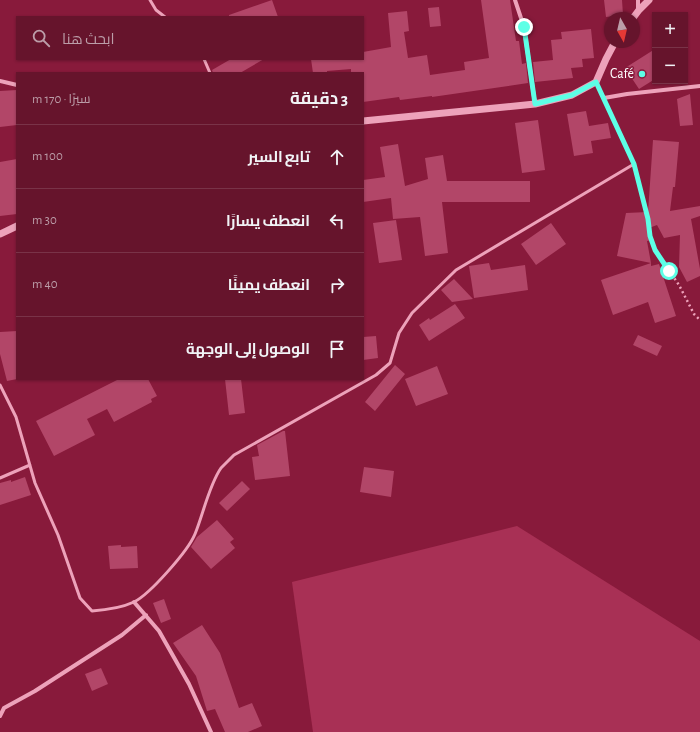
<!DOCTYPE html>
<html lang="ar">
<head>
<meta charset="utf-8">
<style>
  :root { --surface:#66142c; --page:#6c1d34; --text:#f1f3f6; --muted:#bc9ea9; --line:#793348 }
  body { margin:0; font-family:"Alegreya Sans",Cairo,sans-serif; background:var(--page); color:var(--text); direction:rtl }
  .controls { position:absolute; right:12px; top:12px; display:grid; overflow:hidden; border-radius:0px; box-shadow:0 1px 3px #0004 }
  .controls button { width:36px; height:36px; display:grid; place-items:center; padding:0; border:0; border-bottom:1px solid var(--line); background:var(--surface); color:var(--text); font:20px sans-serif }
  .compass { position:absolute; left:604px; top:12px; width:36px; height:36px; border-radius:50%; background:var(--surface); box-shadow:0 1px 3px #0004; rotate:172deg }
  .stop { position:absolute; width:12px; height:12px; margin:-9px; border:3px solid #5dffe6; border-radius:50%; background:#fff }
  .stop.end { background:#5dffe6; border-color:#fff; box-shadow:0 1px 4px #0008 }
  .list { margin:0; padding:0; list-style:none }
  h2 { display:flex; justify-content:space-between; align-items:center; height:52px; margin:0; padding:0 16px; font-size:17px }
  h2 small { font-size:13px; font-weight:400; color:var(--muted) }
  .list li { display:grid; grid-template-columns:26px 1fr auto; gap:12px; align-items:center; box-sizing:border-box; height:64px; padding:0 16px; border-top:1px solid var(--line) }
  .list b { display:block; font-size:15px; white-space:nowrap }
  .list em { font-size:13px; font-style:normal; color:var(--muted) }
  .icon { flex:none; width:22px; height:22px; fill:none; stroke:currentColor; stroke-width:2; stroke-linecap:round; stroke-linejoin:round }
  .map { position:relative; flex:none; width:700px; height:732px; overflow:hidden; direction:ltr }
  .search { position:absolute; background:var(--surface); box-shadow:0 1px 3px #0004; left:16px; top:16px; width:348px; height:44px; display:flex; align-items:center; gap:10px; box-sizing:border-box; padding:0 14px; border-radius:0px; color:var(--muted); font-size:15px }
  .panel { position:absolute; background:var(--surface); box-shadow:0 1px 3px #0004; left:16px; top:72px; width:348px; height:308px; border-radius:0px; direction:rtl }
  .map>svg:first-child { display:block }
  .green { fill:#a83055 }
  .building { fill:#b24668 }
  .lines { fill:none; stroke-linecap:round; stroke-linejoin:round }
  .path { stroke:#eda2ba; stroke-width:2.5; stroke-dasharray:2 3; stroke-linecap:butt }
  .service { stroke:#eda2ba; stroke-width:3 }
  .minor { stroke:#eda2ba; stroke-width:4 }
  .tertiary { stroke:#eda2ba; stroke-width:7 }
  .route { stroke:#5dffe6; stroke-width:5 }
  .poi-dot { fill:#5dffe6; stroke:#881a3b; stroke-width:1.5 }
  .labels { text-anchor:middle; dominant-baseline:central; stroke-width:3; stroke-linejoin:round; paint-order:stroke }
  .poi-label { font-size:14px; fill:#fff; stroke:#881a3b; text-anchor:end }
</style>
</head>
<body>
<div class="map">
<svg width="700" height="732" viewBox="0 0 700 732">
  <rect width="100%" height="100%" fill="#881a3b"/>
  <!-- green -->
  <path class="green" d="M 517,526 L 700,641 L 700,732 L 313,732 L 292,582 Z"/>
  <!-- building -->
  <path class="building" d="M 272,0 L 278,17 L 229,17 L 229,15 Z
    M 481,0 L 510,0 L 516,41 L 519,41 L 522,64 L 526,63 L 528,83 L 432,97 L 432,96 L 400,100 L 399,97 L 363,102 L 363,73 L 351,73 L 351,69 L 327,71 L 327,73 L 313,73 L 311,59 L 363,59 L 363,52 L 391,47 L 388,13 L 407,11 L 409,31 L 404,32 L 408,58 L 427,55 L 430,75 L 465,70 L 464,62 L 489,58 Z
    M 604,0 L 622,0 L 623,15 L 606,17 Z
    M 439,7 L 441,26 L 430,27 L 428,8 Z
    M 591,29 L 594,58 L 582,59 L 583,67 L 571,68 L 573,78 L 535,82 L 533,62 L 553,60 L 551,40 L 562,39 L 561,32 Z
    M 655,49 L 655,79 L 639,89 L 625,68 Z
    M 231,59 L 264,59 L 240,73 L 213,73 L 212,70 Z
    M 17,90 L 17,125 L 0,127 L 0,91 Z
    M 690,94 L 693,125 L 680,126 L 677,99 Z
    M 586,111 L 589,126 L 608,123 L 611,138 L 591,141 L 593,153 L 574,156 L 567,114 Z
    M 538,120 L 545,170 L 522,173 L 515,123 Z
    M 653,140 L 679,142 L 675,187 L 673,187 L 670,211 L 700,206 L 700,216 L 691,219 L 700,269 L 700,276 L 687,282 L 679,267 L 680,235 L 664,238 L 657,225 L 649,228 L 653,240 L 647,241 L 651,263 L 617,256 L 626,213 L 648,212 Z
    M 398,144 L 405,186 L 428,179 L 425,158 L 443,155 L 447,181 L 530,181 L 530,202 L 442,202 L 448,253 L 425,256 L 420,217 L 393,219 L 391,198 L 363,202 L 363,180 L 385,177 L 380,147 Z
    M 17,159 L 17,214 L 0,216 L 0,162 Z
    M 396,220 L 402,260 L 379,263 L 373,223 Z
    M 551,223 L 566,244 L 536,265 L 521,244 Z
    M 489,263 L 491,270 L 525,265 L 528,290 L 474,298 L 469,266 Z
    M 651,263 L 651,266 L 659,264 L 676,316 L 655,323 L 648,302 L 613,315 L 601,280 Z
    M 454,279 L 473,299 L 452,302 L 441,290 Z
    M 455,304 L 465,318 L 429,341 L 419,325 L 429,318 L 430,320 Z
    M 17,331 L 17,379 L 7,381 L 0,354 L 0,332 Z
    M 638,335 L 662,346 L 657,356 L 633,345 Z
    M 376,336 L 378,358 L 363,360 L 363,337 Z
    M 395,365 L 405,374 L 375,411 L 365,402 Z
    M 437,366 L 448,394 L 416,406 L 405,379 Z
    M 119,379 L 148,379 L 157,396 L 151,399 L 152,402 L 114,422 L 107,409 L 87,419 L 95,435 L 54,456 L 36,421 Z
    M 225,379 L 241,379 L 245,413 L 229,415 Z
    M 283,431 L 285,431 L 290,476 L 255,480 L 252,457 L 259,456 L 257,445 Z
    M 364,467 L 394,471 L 391,497 L 360,492 Z
    M 25,477 L 31,495 L 0,505 L 0,483 L 11,480 L 11,482 Z
    M 242,481 L 250,489 L 227,511 L 219,503 Z
    M 217,520 L 234,539 L 230,542 L 235,548 L 211,569 L 191,547 L 197,537 Z
    M 121,545 L 121,547 L 137,546 L 138,568 L 110,569 L 108,546 Z
    M 164,599 L 171,619 L 161,623 L 153,603 Z
    M 202,625 L 220,653 L 239,708 L 252,703 L 262,726 L 248,732 L 225,732 L 215,709 L 207,711 L 196,676 L 173,643 Z
    M 101,668 L 108,684 L 92,691 L 85,674 Z"/>
  <g class="lines">
    <!-- path -->
    <path class="path" d="M 636,172 L 648,219 L 650,236 L 655,250 L 679,285 L 694,314 L 700,320"/>
    <!-- service -->
    <path class="service" d="M 150,0 L 156,10 L 165,17
      M 204,59 L 210,73
      M 0,385 L 16,417 L 35,483 L 58,535 L 80,598 L 92,611 C 106,610 121,608 134,602 C 150,594 188,551 195,534 C 203,515 209,485 221,468 C 225,464 230,459 234,455 L 376,375 L 390,363 L 399,333 L 412,313 L 456,270 L 634,164 L 596,82
      M 0,478 L 30,465"/>
    <!-- minor -->
    <path class="minor" d="M 515,0 L 524,27 L 535,104
      M 638,0 L 638,10
      M 0,81 L 17,85
      M 604,98 L 627,94 L 700,86
      M 134,602 L 159,631 L 189,684 L 211,732
      M 0,716 L 4,708 L 35,691 L 122,635 L 146,615"/>
    <!-- tertiary -->
    <path class="tertiary" d="M 633,18 L 639,10 L 649,0
      M 363,121 L 535,104 L 572,95 L 596,82 L 606,59 L 615,42
      M 0,234 L 17,226"/>
  </g>
  <g class="lines">
    <!-- route -->
    <path class="route" d="M 524,27 L 535,104 L 572,95 L 596,82 L 634,164 L 648,219 L 650,236 L 655,250 L 669,271"/>
  </g>
  <!-- markers -->
  <circle class="poi-dot" cx="642" cy="74" r="4"/>
  <g class="labels">
    <!-- poi labels -->
    <g class="poi-label">
      <text x="634" y="74">Café</text>
    </g>
  </g>
</svg>
<div class="controls">
<button>+</button>
<button>−</button>
</div>
<svg class="compass" viewBox="-18 -18 36 36"><path d="M0-13l5 13h-10z" fill="#e53935"/><path d="M0 13l5-13h-10z" fill="#bc9ea9"/></svg>
<div class="stop" style="left:669px;top:271px"></div>
<div class="stop end" style="left:524px;top:27px"></div>
<div class="search"><svg class="icon" aria-label="search" viewBox="0 0 24 24"><circle cx="10" cy="10" r="6"/><path d="M15 15l6 6"/></svg>ابحث هنا</div>
<section class="panel">
<h2>3 دقيقة<small>سيرًا · 170 m</small></h2>
<ul class="list">
<li><svg class="icon" aria-label="ahead" viewBox="0 0 24 24"><path d="M12 20V5M6 11l6-6 6 6"/></svg><div><b>تابع السير</b></div><em>100 m</em></li>
<li><svg class="icon" aria-label="left" viewBox="0 0 24 24"><path d="M17 20v-9H6M10 6l-5 5 5 5"/></svg><div><b>انعطف يسارًا</b></div><em>30 m</em></li>
<li><svg class="icon" aria-label="right" viewBox="0 0 24 24"><path d="M7 20v-9h11M14 6l5 5-5 5"/></svg><div><b>انعطف يمينًا</b></div><em>40 m</em></li>
<li><svg class="icon" aria-label="arrive" viewBox="0 0 24 24"><path d="M6 21V4h12l-3 4 3 4H6"/></svg><div><b>الوصول إلى الوجهة</b></div></li>
</ul>
</section>
</div>
</body>
</html>
